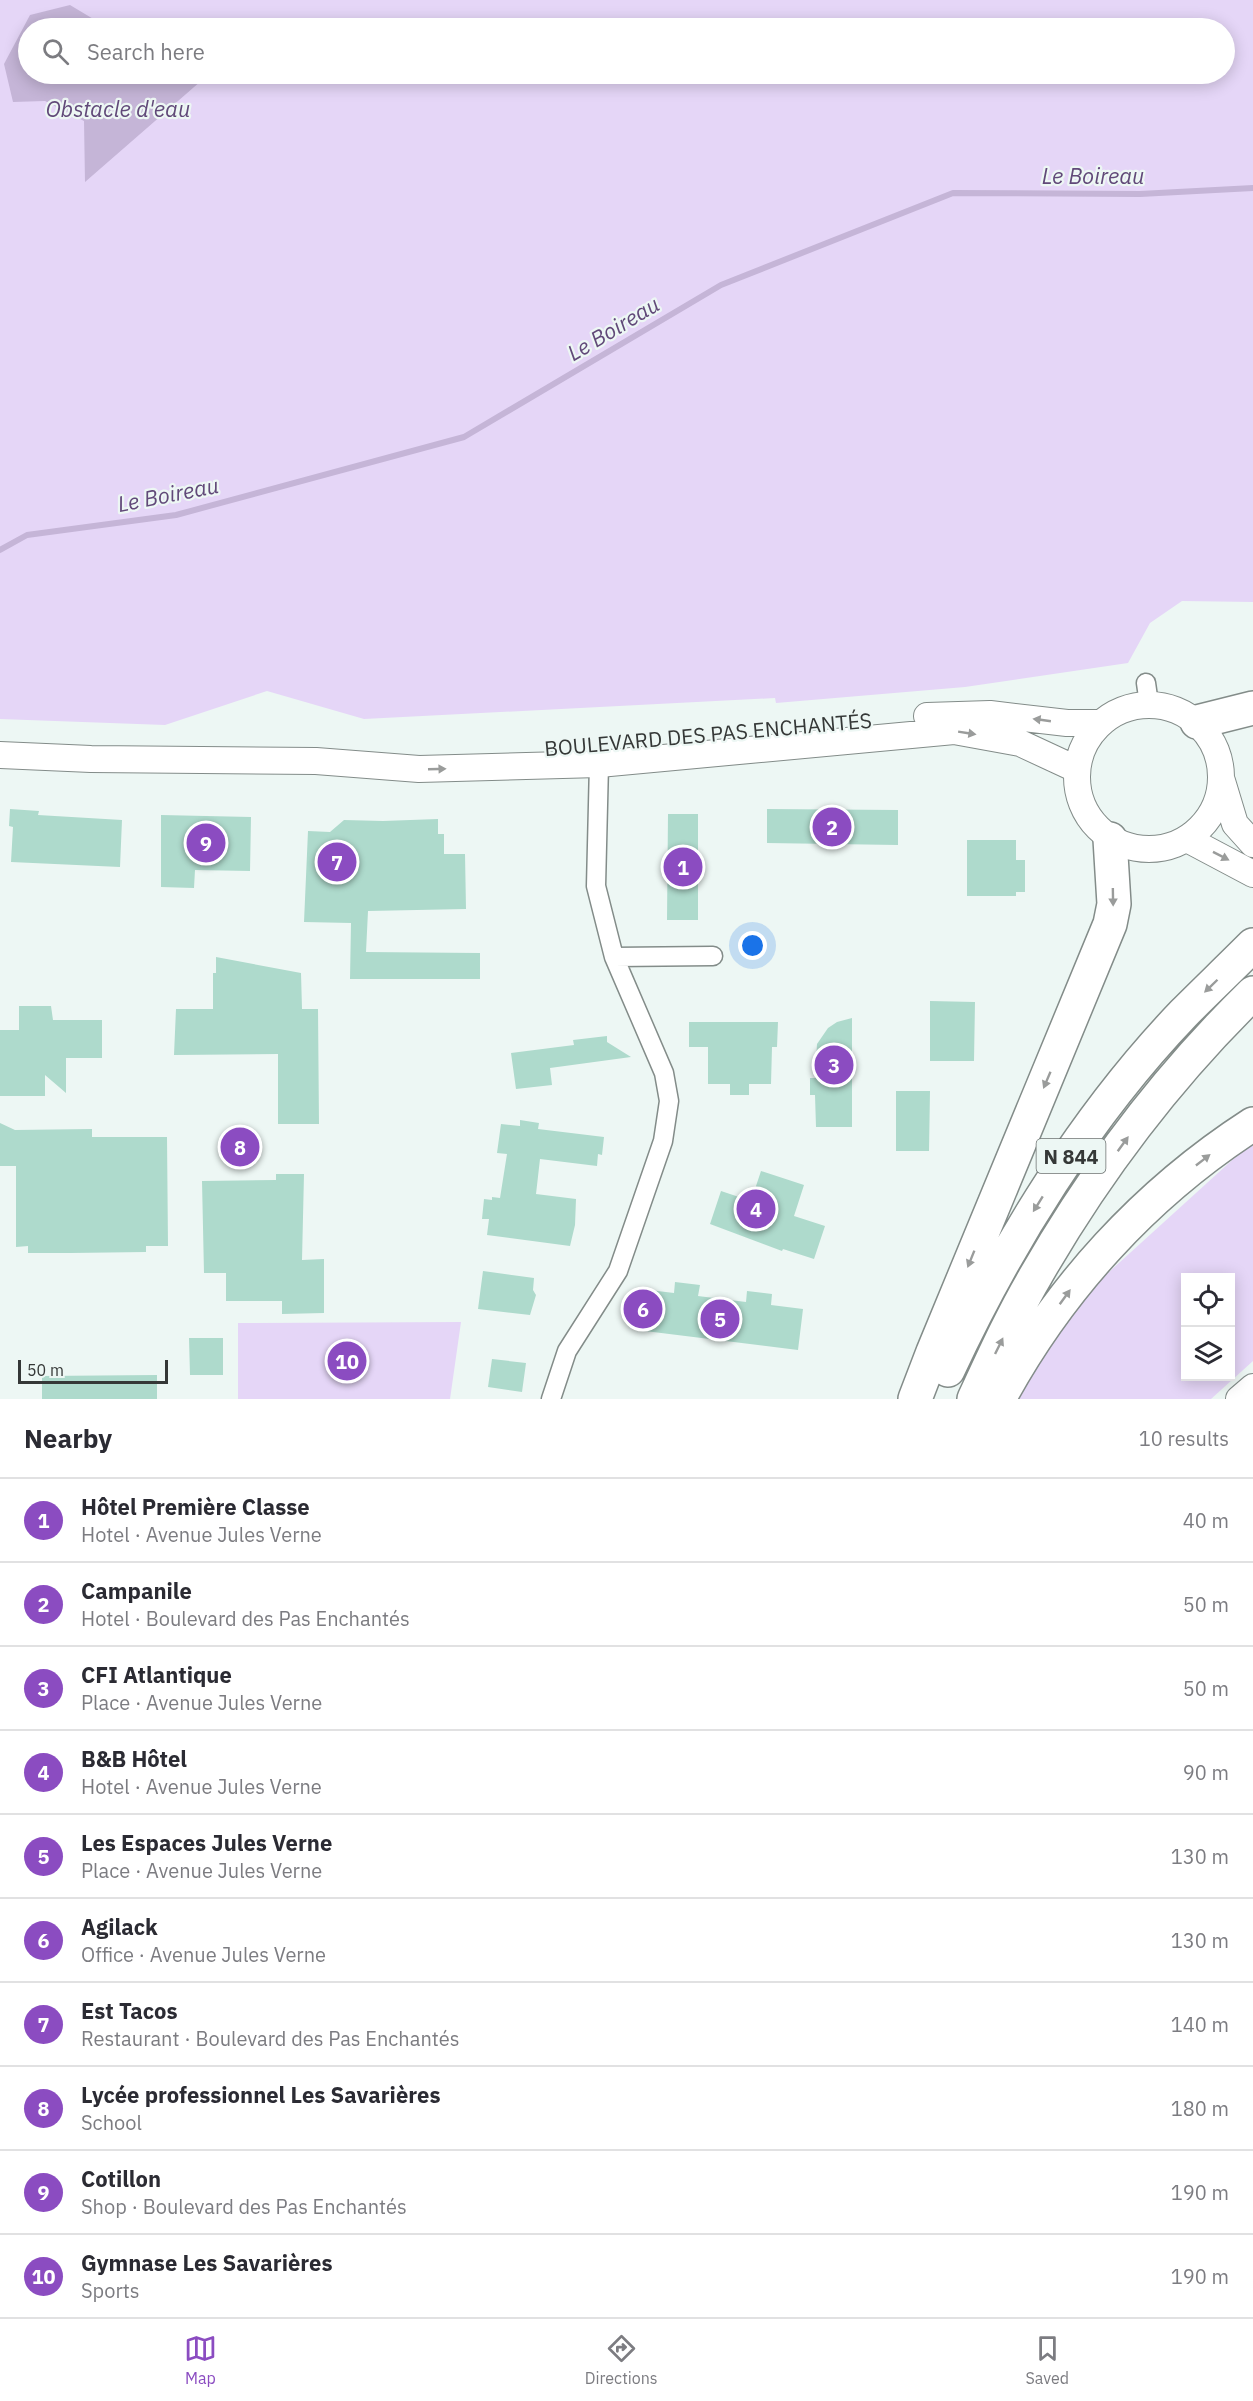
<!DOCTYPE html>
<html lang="en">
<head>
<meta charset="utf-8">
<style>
  :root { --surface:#fff; --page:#f7f7f7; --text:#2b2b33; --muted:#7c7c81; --line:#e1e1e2; --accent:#8b4cc1 }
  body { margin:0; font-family:"IBM Plex Sans",sans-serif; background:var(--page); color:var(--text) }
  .controls { position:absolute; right:18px; bottom:18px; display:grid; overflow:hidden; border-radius:0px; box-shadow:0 3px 15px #0003 }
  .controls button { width:54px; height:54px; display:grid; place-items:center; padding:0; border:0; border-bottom:2px solid var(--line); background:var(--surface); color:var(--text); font:30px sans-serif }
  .scale { position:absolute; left:18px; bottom:15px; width:150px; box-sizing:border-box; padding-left:6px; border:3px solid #353837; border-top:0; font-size:16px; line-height:21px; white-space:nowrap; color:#353837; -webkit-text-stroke:4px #edf7f4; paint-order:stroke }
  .you { position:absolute; left:753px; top:946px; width:21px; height:21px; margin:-15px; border:4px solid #fff; border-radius:50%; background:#1a73e8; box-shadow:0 0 0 9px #1a73e833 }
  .badge { display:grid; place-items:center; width:39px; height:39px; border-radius:50%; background:var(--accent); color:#fff; font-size:20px; font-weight:700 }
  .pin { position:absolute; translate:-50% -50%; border:3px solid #fff; box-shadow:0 2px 6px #0006 }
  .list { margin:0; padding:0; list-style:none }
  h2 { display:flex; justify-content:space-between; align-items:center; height:78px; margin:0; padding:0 24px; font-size:26px }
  h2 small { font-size:20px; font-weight:400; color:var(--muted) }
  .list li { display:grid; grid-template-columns:39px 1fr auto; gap:18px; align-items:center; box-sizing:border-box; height:84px; padding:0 24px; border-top:2px solid var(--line) }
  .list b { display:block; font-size:22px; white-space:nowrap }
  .list p { margin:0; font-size:20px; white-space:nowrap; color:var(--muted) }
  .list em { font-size:20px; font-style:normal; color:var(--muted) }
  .icon { flex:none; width:33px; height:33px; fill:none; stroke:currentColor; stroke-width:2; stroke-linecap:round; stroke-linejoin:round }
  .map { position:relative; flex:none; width:1253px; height:1399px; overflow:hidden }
  .search { position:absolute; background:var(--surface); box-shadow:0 3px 15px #0003; left:18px; right:18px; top:18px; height:66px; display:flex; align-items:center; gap:15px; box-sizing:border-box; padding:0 21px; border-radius:33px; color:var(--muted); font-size:22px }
  .sheet { height:918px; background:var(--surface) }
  nav { display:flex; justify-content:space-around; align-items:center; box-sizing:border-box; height:84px; border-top:2px solid var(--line); background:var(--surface); font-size:16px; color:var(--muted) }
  nav a { display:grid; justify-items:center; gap:3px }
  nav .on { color:var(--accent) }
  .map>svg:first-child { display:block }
  .green { fill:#e5d6f7; fill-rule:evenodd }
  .water { fill:#c5b5d7 }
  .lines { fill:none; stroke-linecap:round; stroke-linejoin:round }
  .stream { stroke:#c5b5d7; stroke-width:6 }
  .building { fill:#aedacc }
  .street-casing { stroke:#838c89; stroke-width:21 }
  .secondary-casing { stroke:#838c89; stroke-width:28 }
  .highway-casing { stroke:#838c89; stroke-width:36 }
  .street { stroke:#fff; stroke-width:18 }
  .secondary { stroke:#fff; stroke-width:26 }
  .highway { stroke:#fff; stroke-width:33 }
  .oneway { fill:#9a9c9b }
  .labels { text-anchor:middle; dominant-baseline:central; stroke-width:4.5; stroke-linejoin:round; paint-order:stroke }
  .shield { fill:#edf7f4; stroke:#6c7170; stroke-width:1.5 }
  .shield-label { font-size:20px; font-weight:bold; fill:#353837 }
  .street-label { font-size:21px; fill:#353837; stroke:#edf7f4 }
  .water-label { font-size:22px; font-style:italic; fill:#614979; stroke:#edf7f4 }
</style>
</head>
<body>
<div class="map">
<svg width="1253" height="1399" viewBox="0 0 1253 1399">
  <rect width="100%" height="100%" fill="#edf7f4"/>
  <!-- green -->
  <path class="green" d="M 0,0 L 1253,0 L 1253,602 L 1182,601 L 1150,623 L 1128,663 L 965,687 L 776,703 L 775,698 L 364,719 L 267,691 L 165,725 L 0,719 ZM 28,28 L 1224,28 L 1224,74 L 28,74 Z
    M 1253,1145 L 1253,1361 L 1211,1399 L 1012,1399 L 1065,1312 L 1240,1153 ZM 1186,1278 L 1230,1278 L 1230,1376 L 1186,1376 Z
    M 461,1322 L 450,1399 L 238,1399 L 238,1323 Z"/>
  <!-- water -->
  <path class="water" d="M 70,5 L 100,23 L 122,28 L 28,28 L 28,74 L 209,74 L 85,182 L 84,121 L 45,101 L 13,102 L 4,64 L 30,15 Z"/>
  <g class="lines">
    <!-- stream -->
    <path class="stream" d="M 0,550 L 27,535 L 176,515 L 464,437 L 721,285 L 953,193 L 1140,194 L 1253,188"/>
  </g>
  <!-- building -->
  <path class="building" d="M 10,809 L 39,811 L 38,815 L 122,820 L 120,867 L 11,862 L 13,827 L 9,826 Z
    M 767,809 L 898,810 L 898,845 L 767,843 Z
    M 668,814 L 698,814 L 698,920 L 667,920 Z
    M 161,815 L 251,817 L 250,871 L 195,870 L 194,888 L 161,887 Z
    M 438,819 L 438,834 L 444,834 L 444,854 L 465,854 L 466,909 L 368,911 L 366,952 L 480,953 L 480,979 L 350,979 L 351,923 L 304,922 L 308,831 L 330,832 L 344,820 L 383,821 Z
    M 967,840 L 1016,840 L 1016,860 L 1025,860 L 1025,892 L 1016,892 L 1016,896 L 967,896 Z
    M 216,957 L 301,973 L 302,1009 L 318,1009 L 319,1124 L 278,1124 L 278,1054 L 174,1055 L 176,1009 L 213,1009 L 213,973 L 216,973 Z
    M 930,1001 L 975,1002 L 974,1061 L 930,1061 Z
    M 19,1006 L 51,1006 L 53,1020 L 102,1020 L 102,1058 L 66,1058 L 66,1093 L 45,1075 L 45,1096 L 0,1096 L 0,1030 L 19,1030 Z
    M 852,1018 L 852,1127 L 816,1127 L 815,1095 L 810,1095 L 810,1078 L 815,1078 L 817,1044 L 828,1028 L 837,1022 Z
    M 689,1022 L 778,1022 L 777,1047 L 772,1047 L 771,1084 L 749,1084 L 749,1095 L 730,1095 L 730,1084 L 708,1084 L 708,1047 L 689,1047 Z
    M 607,1036 L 607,1042 L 631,1057 L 550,1068 L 552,1085 L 516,1089 L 511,1053 L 574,1045 L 573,1040 Z
    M 896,1091 L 930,1091 L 929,1151 L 896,1151 Z
    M 520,1120 L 539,1123 L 538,1129 L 604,1137 L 602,1155 L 598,1154 L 597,1166 L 540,1159 L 536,1194 L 576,1199 L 575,1225 L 570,1246 L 487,1235 L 489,1219 L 482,1219 L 484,1199 L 492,1200 L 492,1197 L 500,1198 L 507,1154 L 497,1153 L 501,1124 L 520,1126 Z
    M 0,1123 L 15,1130 L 92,1129 L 92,1137 L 167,1137 L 168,1246 L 146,1246 L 146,1252 L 71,1253 L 28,1253 L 28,1246 L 16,1247 L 16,1166 L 0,1166 Z
    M 761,1171 L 804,1185 L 794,1216 L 825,1226 L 814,1259 L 783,1249 L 782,1251 L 710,1224 L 721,1191 L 751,1201 Z
    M 276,1174 L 304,1174 L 302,1260 L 324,1259 L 324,1313 L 282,1314 L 282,1301 L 226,1301 L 226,1273 L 204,1273 L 202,1181 L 276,1180 Z
    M 483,1271 L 534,1278 L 533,1290 L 536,1295 L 530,1315 L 478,1309 Z
    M 675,1282 L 700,1285 L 698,1296 L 746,1302 L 747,1291 L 772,1294 L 771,1305 L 803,1309 L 798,1350 L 637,1330 L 641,1289 L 674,1293 Z
    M 189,1338 L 223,1338 L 223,1375 L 190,1375 Z
    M 492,1359 L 526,1363 L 522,1392 L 488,1387 Z
    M 157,1375 L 157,1399 L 42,1399 L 42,1376 Z"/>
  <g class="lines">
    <defs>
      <path id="street" d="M 1146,683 L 1149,704
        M 614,957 L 713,956
        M 551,1399 L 567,1351 L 618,1271 L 663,1141 L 669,1101 L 664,1073 L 614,957 L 596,886 L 599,764"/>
      <path id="secondary" d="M1077 777a72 72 0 1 1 144 0a72 72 0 1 1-144 0Z
        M 927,716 L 990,714 L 1067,723 L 1100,723
        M 0,755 L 91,759 L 316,761 L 419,769 L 599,764 L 954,731 L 1020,743 L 1076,769
        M 1222,781 L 1235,824 L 1253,844
        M 1187,839 L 1253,874
        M 1239,1399 L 1253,1387"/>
      <path id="highway" d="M 1197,722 L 1253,708
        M 948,1370 C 1007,1243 1087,1114 1184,1013 C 1207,990 1230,968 1253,945
        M 915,1399 L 933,1352 L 1110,924 L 1114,904 L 1110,839
        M 974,1399 C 993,1358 1012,1316 1035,1277 C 1094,1174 1168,1076 1253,993
        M 999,1399 C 1059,1288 1146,1193 1253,1124"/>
    </defs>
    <!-- street casing -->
    <use href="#street" class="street-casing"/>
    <!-- secondary casing -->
    <use href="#secondary" class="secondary-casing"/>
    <!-- highway casing -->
    <use href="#highway" class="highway-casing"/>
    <!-- street -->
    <use href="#street" class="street"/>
    <!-- secondary -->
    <use href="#secondary" class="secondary"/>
    <!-- highway -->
    <use href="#highway" class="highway"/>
  </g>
  <!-- one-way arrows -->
  <defs><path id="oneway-solid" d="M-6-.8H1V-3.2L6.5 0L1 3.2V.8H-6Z" transform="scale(1.5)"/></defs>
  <g class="oneway">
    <use href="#oneway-solid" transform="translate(1042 720) rotate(-172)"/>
    <use href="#oneway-solid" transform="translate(967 733) rotate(9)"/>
    <use href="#oneway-solid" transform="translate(437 769) rotate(-2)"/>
    <use href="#oneway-solid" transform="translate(1221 856) rotate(27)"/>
    <use href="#oneway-solid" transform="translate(1113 897) rotate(89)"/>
    <use href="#oneway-solid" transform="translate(1211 986) rotate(136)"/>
    <use href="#oneway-solid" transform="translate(1047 1080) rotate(113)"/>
    <use href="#oneway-solid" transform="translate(1123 1144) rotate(-54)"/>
    <use href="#oneway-solid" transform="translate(1203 1160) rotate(-38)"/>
    <use href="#oneway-solid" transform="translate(1038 1204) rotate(122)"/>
    <use href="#oneway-solid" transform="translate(971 1259) rotate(112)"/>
    <use href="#oneway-solid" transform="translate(1065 1297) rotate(-54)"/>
    <use href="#oneway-solid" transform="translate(999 1346) rotate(-64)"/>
  </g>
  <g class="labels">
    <!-- shield labels -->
    <rect class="shield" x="1036.5" y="1139" width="69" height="34" rx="4.5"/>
    <g class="shield-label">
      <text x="1071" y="1156">N 844</text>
    </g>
    <!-- street labels -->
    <g class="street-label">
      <text transform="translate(708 734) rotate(-5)">BOULEVARD DES PAS ENCHANTÉS</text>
    </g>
    <!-- water labels -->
    <g class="water-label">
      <text x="118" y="108">Obstacle d'eau</text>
      <text x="1093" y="175">Le Boireau</text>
      <text transform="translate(613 328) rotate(-31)">Le Boireau</text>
      <text transform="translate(168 494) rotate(-11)">Le Boireau</text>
    </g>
  </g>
</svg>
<div class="controls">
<button><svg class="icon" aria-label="locate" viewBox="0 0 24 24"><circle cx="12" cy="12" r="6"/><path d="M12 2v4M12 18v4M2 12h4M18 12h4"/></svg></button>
<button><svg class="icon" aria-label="layers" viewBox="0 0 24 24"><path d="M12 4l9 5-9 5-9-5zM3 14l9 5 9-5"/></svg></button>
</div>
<div class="scale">50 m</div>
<div class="you"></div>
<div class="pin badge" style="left:683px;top:867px">1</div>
<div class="pin badge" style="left:832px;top:827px">2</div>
<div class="pin badge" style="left:834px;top:1065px">3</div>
<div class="pin badge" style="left:756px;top:1209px">4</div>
<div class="pin badge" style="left:720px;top:1319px">5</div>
<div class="pin badge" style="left:643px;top:1309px">6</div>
<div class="pin badge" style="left:337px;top:862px">7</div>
<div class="pin badge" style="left:240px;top:1147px">8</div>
<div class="pin badge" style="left:206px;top:843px">9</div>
<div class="pin badge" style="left:347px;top:1361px">10</div>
<div class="search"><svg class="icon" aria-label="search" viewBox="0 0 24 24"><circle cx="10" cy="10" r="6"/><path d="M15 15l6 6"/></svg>Search here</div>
</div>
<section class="sheet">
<h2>Nearby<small>10 results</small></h2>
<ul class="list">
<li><span class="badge">1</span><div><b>Hôtel Première Classe</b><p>Hotel · Avenue Jules Verne</p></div><em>40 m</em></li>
<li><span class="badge">2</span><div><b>Campanile</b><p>Hotel · Boulevard des Pas Enchantés</p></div><em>50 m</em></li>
<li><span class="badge">3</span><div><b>CFI Atlantique</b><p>Place · Avenue Jules Verne</p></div><em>50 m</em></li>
<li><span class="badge">4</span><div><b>B&amp;B Hôtel</b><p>Hotel · Avenue Jules Verne</p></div><em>90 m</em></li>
<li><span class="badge">5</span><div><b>Les Espaces Jules Verne</b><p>Place · Avenue Jules Verne</p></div><em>130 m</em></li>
<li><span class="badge">6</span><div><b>Agilack</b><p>Office · Avenue Jules Verne</p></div><em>130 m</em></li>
<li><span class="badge">7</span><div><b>Est Tacos</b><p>Restaurant · Boulevard des Pas Enchantés</p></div><em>140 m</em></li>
<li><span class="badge">8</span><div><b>Lycée professionnel Les Savarières</b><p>School</p></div><em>180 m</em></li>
<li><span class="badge">9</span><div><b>Cotillon</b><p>Shop · Boulevard des Pas Enchantés</p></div><em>190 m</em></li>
<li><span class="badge">10</span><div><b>Gymnase Les Savarières</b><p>Sports</p></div><em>190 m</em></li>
</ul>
</section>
<nav>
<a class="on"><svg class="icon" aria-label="map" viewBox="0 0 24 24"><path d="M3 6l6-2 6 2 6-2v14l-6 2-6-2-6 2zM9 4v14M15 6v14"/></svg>Map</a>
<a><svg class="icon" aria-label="directions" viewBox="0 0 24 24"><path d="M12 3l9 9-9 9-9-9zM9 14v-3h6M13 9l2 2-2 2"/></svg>Directions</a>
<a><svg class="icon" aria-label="saved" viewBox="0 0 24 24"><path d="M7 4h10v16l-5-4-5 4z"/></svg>Saved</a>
</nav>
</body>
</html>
